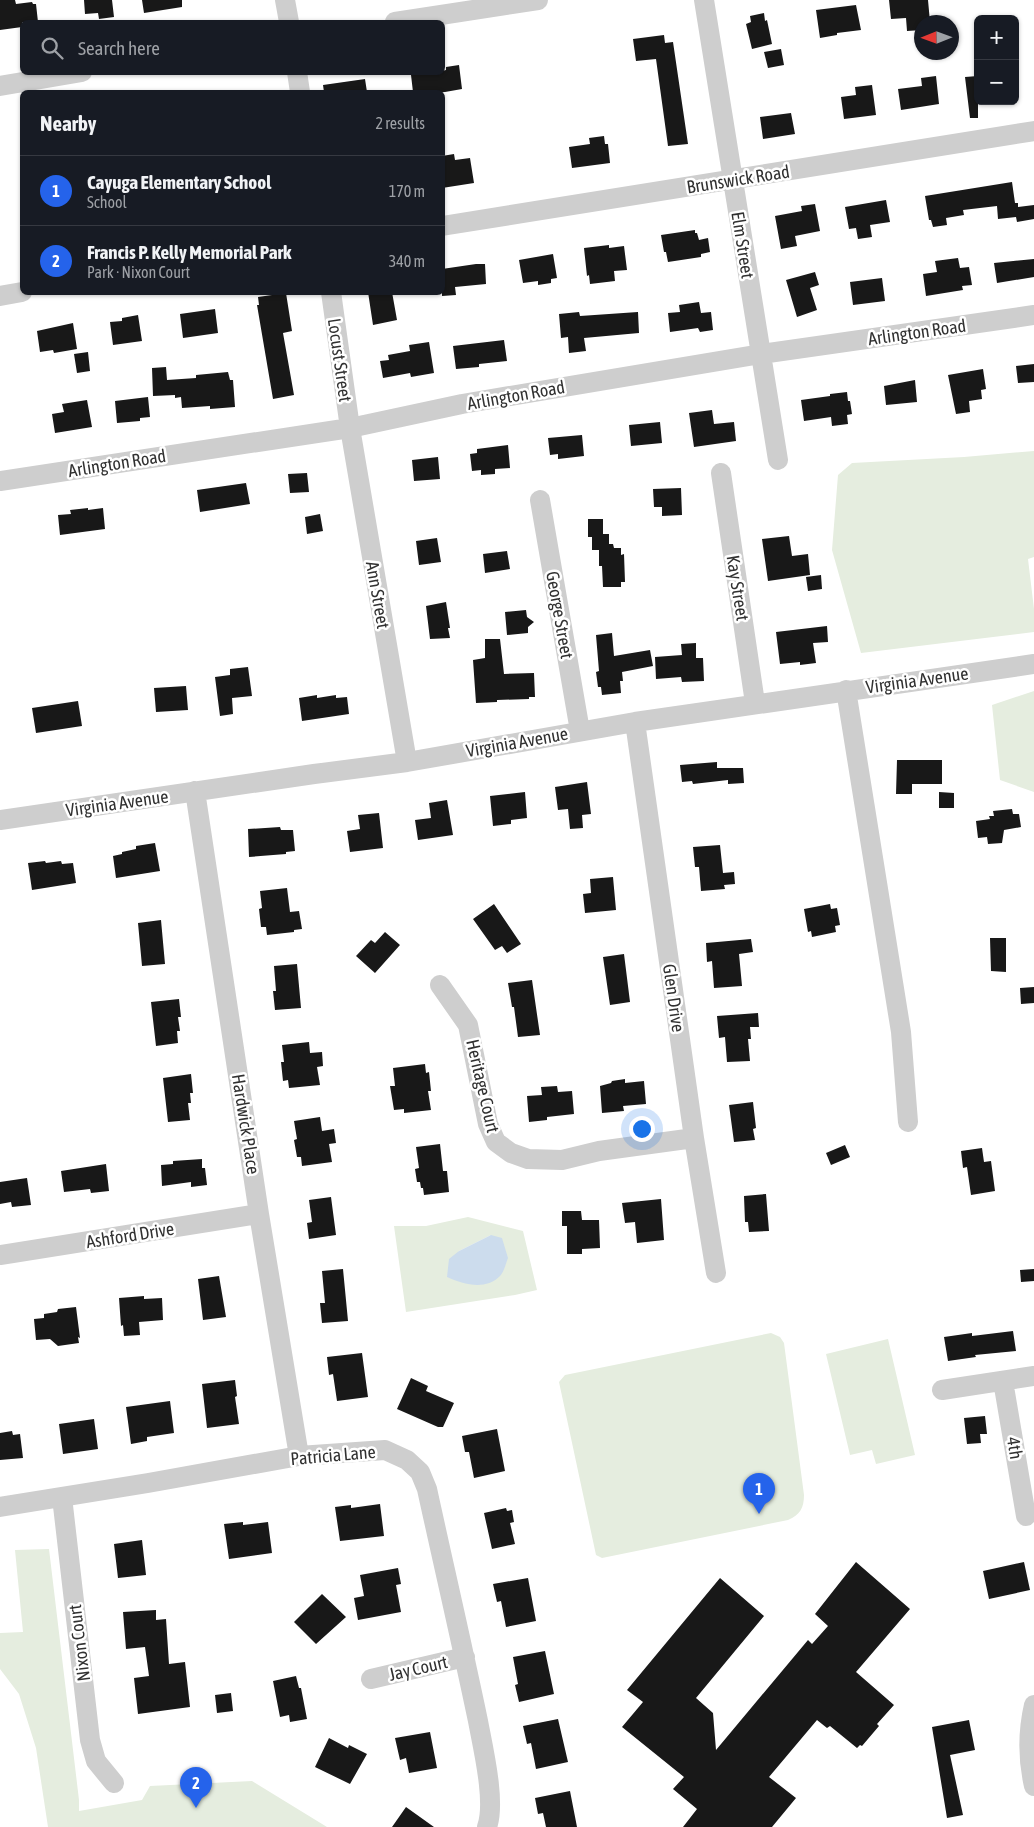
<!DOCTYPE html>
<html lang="en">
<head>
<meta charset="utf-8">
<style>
  :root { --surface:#171b24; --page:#20242c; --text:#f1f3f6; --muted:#9ea1a6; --line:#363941; --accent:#2563eb }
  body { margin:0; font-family:"Asap Condensed",sans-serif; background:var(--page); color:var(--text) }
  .controls { position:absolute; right:15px; top:15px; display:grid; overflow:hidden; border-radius:8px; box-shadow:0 1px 4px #0004 }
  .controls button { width:45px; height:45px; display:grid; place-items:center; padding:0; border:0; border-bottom:1px solid var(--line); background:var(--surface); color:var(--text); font:25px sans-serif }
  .compass { position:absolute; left:914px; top:15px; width:45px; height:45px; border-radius:50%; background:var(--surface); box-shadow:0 1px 4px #0004; rotate:269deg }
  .you { position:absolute; left:641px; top:1128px; width:18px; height:18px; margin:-12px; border:4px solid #fff; border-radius:50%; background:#1a73e8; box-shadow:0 0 0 8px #1a73e833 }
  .badge { display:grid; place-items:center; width:32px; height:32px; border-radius:50%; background:var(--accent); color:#fff; font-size:16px; font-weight:700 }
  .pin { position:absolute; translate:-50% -41px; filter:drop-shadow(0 1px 2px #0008) }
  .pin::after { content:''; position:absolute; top:26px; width:18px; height:15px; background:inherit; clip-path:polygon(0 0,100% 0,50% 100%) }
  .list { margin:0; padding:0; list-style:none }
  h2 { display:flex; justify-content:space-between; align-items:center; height:65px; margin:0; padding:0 20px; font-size:21px }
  h2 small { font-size:16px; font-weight:400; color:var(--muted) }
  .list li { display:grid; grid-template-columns:32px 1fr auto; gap:15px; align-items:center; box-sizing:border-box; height:70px; padding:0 20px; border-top:1px solid var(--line) }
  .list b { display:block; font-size:19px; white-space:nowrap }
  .list p { margin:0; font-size:16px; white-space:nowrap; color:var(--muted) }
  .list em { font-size:16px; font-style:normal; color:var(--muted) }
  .icon { flex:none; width:28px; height:28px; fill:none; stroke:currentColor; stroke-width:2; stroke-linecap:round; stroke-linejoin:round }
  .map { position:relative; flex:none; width:1034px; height:1827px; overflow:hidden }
  .search { position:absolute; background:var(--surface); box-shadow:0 1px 4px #0004; left:20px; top:20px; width:425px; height:55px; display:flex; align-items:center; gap:12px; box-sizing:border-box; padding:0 18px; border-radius:8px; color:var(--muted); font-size:19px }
  .panel { position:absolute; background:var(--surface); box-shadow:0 1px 4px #0004; left:20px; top:90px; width:425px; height:205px; border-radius:8px }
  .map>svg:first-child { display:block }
  .green { fill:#e5eddf; fill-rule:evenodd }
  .water { fill:#ccdced }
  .building { fill:#181818 }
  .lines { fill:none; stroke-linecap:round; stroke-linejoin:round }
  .minor { stroke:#cecece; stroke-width:20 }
  .labels { text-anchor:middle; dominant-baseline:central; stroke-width:5; stroke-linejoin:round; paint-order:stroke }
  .street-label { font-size:18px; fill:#313131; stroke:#fff }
</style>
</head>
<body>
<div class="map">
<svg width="1034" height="1827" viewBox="0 0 1034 1827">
  <rect width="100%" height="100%" fill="#fff"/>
  <!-- green -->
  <path class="green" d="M 1034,451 L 1034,557 L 1028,559 L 1034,609 L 1034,632 L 861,653 L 832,550 L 838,475 L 852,463 L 964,457 Z
    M 1034,691 L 1034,792 L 1000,780 L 992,705 Z
    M 468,1217 L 523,1231 L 537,1290 L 515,1295 L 406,1312 L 394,1226 L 426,1226 ZM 491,1235 L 447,1277 L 459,1251 Z
    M 771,1333 L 780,1337 L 784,1343 L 804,1495 C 804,1508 800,1515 788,1520 L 602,1558 L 596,1555 L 559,1382 L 565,1375 Z
    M 888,1339 L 915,1455 L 876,1464 L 872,1450 L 850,1455 L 826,1354 Z
    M 49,1549 L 79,1800 L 79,1811 L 142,1800 L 150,1786 L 252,1781 L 327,1827 L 48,1827 L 36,1748 L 25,1713 L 19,1694 L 0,1669 L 0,1633 L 23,1632 L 15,1550 Z"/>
  <!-- water -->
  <path class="water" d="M 491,1235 L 502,1238 L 508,1258 C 506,1263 504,1272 500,1276 C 485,1291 463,1284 447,1277 L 449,1259 L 459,1251 Z"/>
  <!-- building -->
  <path class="building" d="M 0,0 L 15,0 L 16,4 L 32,2 L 33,4 L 36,4 L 38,22 L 22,22 L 22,27 L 0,30 Z
    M 84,0 L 112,0 L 114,17 L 99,19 L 98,13 L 85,14 Z
    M 142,0 L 182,0 L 182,7 L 144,13 Z
    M 889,0 L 928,0 L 930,22 L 922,22 L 922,30 L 907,31 L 906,18 L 891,19 Z
    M 856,5 L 861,30 L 837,33 L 837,35 L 820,38 L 816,10 Z
    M 764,13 L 765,21 L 767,20 L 772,44 L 752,49 L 746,24 L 751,22 L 750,16 Z
    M 664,35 L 665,43 L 673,42 L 688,144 L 668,146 L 656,59 L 636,61 L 633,39 Z
    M 781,49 L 784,65 L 768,68 L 764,52 Z
    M 459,65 L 462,89 L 445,92 L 413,92 L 411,75 L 422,72 L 442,72 L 442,71 L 446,70 L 446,67 Z
    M 936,76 L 939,104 L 901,110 L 898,89 L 922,86 L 921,78 Z
    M 978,76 L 978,118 L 970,118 L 965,77 Z
    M 365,79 L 367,92 L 324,92 L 323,85 Z
    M 872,85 L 876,115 L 844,119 L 841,97 L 856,95 L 855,87 Z
    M 791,113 L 795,134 L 763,139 L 760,117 Z
    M 604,136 L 605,144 L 608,144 L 610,163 L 572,168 L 569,147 L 590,144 L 589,138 Z
    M 454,154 L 455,160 L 470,158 L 474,183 L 442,188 L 442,156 Z
    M 1012,182 L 1015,203 L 1018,203 L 1018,207 L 1034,205 L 1034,219 L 1017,222 L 1016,217 L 998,219 L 997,206 L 963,210 L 964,215 L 946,218 L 947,225 L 933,227 L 931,220 L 929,220 L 925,196 Z
    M 886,200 L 890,222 L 870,225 L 872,237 L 858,239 L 856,228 L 849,229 L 845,207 Z
    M 815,204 L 820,231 L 795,236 L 797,246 L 781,249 L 775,216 L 802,211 L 801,206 Z
    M 695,230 L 695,233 L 697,233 L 699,240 L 708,238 L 710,252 L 701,254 L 701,257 L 668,262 L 666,252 L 664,252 L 661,235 Z
    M 609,245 L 609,248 L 624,246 L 627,270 L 614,271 L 615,281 L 590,284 L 589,275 L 587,276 L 584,248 Z
    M 553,254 L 557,278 L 551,279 L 551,283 L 538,285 L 538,281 L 523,283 L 519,260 Z
    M 958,258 L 960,268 L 969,267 L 972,285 L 962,286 L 963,290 L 926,296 L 923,274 L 937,272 L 935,261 Z
    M 1034,259 L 1034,277 L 997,283 L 994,263 Z
    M 476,264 L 485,264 L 486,284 L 455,287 L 456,295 L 442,296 L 442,269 Z
    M 815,272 L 819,285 L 810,288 L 817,310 L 797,317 L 786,280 Z
    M 882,278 L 885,301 L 853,305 L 850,282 Z
    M 368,292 L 392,292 L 397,320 L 373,325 Z
    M 286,293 L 292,331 L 283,333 L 294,395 L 273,399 L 257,305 L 259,305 L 258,297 Z
    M 699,302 L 701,313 L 711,312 L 713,330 L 700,332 L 698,328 L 670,332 L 668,313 L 680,312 L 679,305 Z
    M 215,309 L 218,333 L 183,338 L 180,314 Z
    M 579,312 L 580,316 L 638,312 L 639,333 L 584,338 L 586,351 L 569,353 L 568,337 L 561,338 L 559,314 Z
    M 138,315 L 142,341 L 113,345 L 110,322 L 122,321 L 122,318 Z
    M 73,323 L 77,349 L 54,353 L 53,350 L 40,352 L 37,331 Z
    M 504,340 L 507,361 L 479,364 L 479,367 L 456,369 L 453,346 Z
    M 429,342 L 434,373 L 411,377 L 410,373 L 383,378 L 380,361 L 389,360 L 388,355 L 410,351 L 409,345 Z
    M 88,352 L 90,371 L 77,373 L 74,354 Z
    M 1034,364 L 1034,382 L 1018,383 L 1016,366 Z
    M 166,367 L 167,380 L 196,378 L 196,375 L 228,372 L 230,380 L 233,380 L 235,407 L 210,409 L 210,406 L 182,408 L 181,397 L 175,398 L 175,395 L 153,396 L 152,368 Z
    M 983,369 L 986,389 L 981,390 L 982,399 L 969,401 L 970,412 L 956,414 L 948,375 Z
    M 915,380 L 917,402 L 886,405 L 884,386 Z
    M 847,392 L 848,401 L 850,401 L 852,414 L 847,415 L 848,424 L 832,426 L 831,417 L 804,421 L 801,400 L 830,396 L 830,394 Z
    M 148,397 L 150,417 L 140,418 L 140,421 L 117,423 L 115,401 Z
    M 87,400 L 92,427 L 55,433 L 52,414 L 64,412 L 62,404 Z
    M 712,410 L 714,424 L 734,422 L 736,441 L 694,447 L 689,413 Z
    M 660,422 L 662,443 L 631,446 L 629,425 Z
    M 582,435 L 584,456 L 558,459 L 558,454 L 550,455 L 548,438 Z
    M 508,445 L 510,468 L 495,469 L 495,474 L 481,475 L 481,470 L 472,471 L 470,454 L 477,453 L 477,449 Z
    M 438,457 L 440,479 L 414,481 L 412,460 Z
    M 307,473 L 309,492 L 290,493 L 288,474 Z
    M 246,483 L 250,504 L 200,512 L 197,490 Z
    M 681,488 L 682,515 L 662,516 L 662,507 L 654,507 L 653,489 Z
    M 88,508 L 88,510 L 103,508 L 105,529 L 60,535 L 58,515 L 71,514 L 70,510 Z
    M 320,514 L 323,531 L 307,534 L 305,517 Z
    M 588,519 L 603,519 L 603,534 L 609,534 L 609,544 L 613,544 L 614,548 L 621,548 L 621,555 L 624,554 L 625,582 L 621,582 L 621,587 L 603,587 L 602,566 L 599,566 L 599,550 L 592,550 L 592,537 L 588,537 Z
    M 789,536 L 792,556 L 808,554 L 810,575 L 768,581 L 762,539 Z
    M 437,538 L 441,562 L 419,565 L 416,541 Z
    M 507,551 L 510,569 L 485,573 L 483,554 Z
    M 821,575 L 822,589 L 808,591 L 806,577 Z
    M 446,602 L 450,628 L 448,628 L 450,638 L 430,639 L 426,606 Z
    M 526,610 L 527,617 L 534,622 L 528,627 L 528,633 L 507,635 L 505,612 Z
    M 827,626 L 828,642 L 813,643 L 816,663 L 800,665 L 800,662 L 780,664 L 776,632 Z
    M 612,633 L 614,656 L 650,650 L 653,666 L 622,672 L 623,681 L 620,681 L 621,693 L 602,695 L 601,687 L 598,687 L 596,672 L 599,671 L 596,635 Z
    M 485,639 L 500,639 L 504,674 L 534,673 L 535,697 L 529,697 L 529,699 L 497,700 L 497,702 L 476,703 L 473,660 L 485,658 Z
    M 696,643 L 696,658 L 703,658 L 704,681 L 682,682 L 681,677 L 656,679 L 655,657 L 682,655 L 681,644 Z
    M 248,667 L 252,696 L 232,698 L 233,714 L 220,716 L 215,677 L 230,675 L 230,669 Z
    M 186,686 L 188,710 L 156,712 L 154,688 Z
    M 317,695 L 317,698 L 336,695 L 336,698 L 347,697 L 349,714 L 302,721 L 299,698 Z
    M 78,701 L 82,726 L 36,733 L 32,708 Z
    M 897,760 L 942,760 L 942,784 L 912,784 L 912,794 L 896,794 Z
    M 717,762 L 717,768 L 743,768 L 744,783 L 728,784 L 728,780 L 693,784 L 692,781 L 682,782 L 680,765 Z
    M 587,782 L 591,814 L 582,815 L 583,828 L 570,829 L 568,809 L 558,810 L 555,787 Z
    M 525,792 L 527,818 L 511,820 L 511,824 L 493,826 L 490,796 Z
    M 939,792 L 954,793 L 954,808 L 939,808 Z
    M 447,800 L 453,835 L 418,840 L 415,820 L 431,818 L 429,803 Z
    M 1012,809 L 1013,814 L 1019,814 L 1021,827 L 1004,830 L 1002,843 L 988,844 L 987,837 L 978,838 L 976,821 L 990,819 L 989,816 L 994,816 L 993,811 Z
    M 379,813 L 383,848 L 350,852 L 347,831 L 360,829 L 358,815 Z
    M 280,827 L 281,830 L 293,830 L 295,851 L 286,852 L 286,854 L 249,857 L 248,829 Z
    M 155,843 L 160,871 L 116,878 L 113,856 L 122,854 L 122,852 L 136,849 L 136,846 Z
    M 720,845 L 723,873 L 734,872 L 735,884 L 724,885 L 725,889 L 701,891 L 699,867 L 695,867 L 693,847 Z
    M 45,861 L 46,863 L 61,861 L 62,864 L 73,863 L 76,883 L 32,890 L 28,863 Z
    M 613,877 L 616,910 L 585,913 L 583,894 L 591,893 L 590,879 Z
    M 287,888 L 290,912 L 299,911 L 302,929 L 294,930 L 294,932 L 267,935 L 266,927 L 261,927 L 259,909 L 262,908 L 260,891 Z
    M 494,904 L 521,944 L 507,953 L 502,946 L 495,950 L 473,919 Z
    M 830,904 L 831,909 L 837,908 L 840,925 L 835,926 L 836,932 L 812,937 L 811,931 L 808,932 L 804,909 Z
    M 161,920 L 165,964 L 142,966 L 138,923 Z
    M 385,932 L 400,945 L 375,973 L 356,956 L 371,940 L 375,943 Z
    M 990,938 L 1006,938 L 1006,972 L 991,971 Z
    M 751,939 L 753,952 L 739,954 L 742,986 L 714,988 L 712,961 L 707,962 L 706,943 Z
    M 624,954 L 630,1002 L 610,1005 L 603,957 Z
    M 297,964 L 301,1008 L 275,1010 L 273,991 L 276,991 L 274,966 Z
    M 532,980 L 540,1035 L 518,1037 L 514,1007 L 512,1007 L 508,983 Z
    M 1034,987 L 1034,1003 L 1021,1004 L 1020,988 Z
    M 179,999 L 181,1017 L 178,1017 L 180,1031 L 177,1031 L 178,1043 L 156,1046 L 151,1002 Z
    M 758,1013 L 759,1027 L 750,1027 L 751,1039 L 748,1039 L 750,1061 L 727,1062 L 725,1037 L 719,1038 L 717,1016 Z
    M 309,1042 L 310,1053 L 322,1052 L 323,1066 L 317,1067 L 320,1085 L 289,1088 L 288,1080 L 283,1081 L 281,1062 L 284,1062 L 282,1045 Z
    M 425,1064 L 426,1073 L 429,1072 L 431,1091 L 428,1091 L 431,1110 L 404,1113 L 404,1109 L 394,1110 L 390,1086 L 395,1086 L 393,1068 Z
    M 191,1074 L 193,1093 L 190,1093 L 191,1103 L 188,1103 L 190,1120 L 168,1122 L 163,1078 Z
    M 625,1079 L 625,1083 L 644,1081 L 646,1104 L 623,1106 L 624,1111 L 602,1113 L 600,1086 L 611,1083 L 612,1081 Z
    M 557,1086 L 558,1092 L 572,1091 L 574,1114 L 547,1117 L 547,1120 L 529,1122 L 527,1096 L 542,1095 L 541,1087 Z
    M 753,1102 L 756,1128 L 753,1129 L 755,1140 L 734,1142 L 729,1105 Z
    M 320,1117 L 322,1131 L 334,1129 L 336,1143 L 329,1144 L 332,1162 L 302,1166 L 301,1157 L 297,1157 L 294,1140 L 297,1139 L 294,1121 Z
    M 440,1144 L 443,1171 L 447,1171 L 449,1192 L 424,1195 L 423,1188 L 421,1188 L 420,1182 L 417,1182 L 415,1169 L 419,1168 L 416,1147 Z
    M 845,1145 L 850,1157 L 831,1165 L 826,1153 Z
    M 982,1148 L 984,1162 L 991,1161 L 995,1191 L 971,1195 L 967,1167 L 963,1168 L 961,1151 Z
    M 202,1159 L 202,1168 L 205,1168 L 207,1185 L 191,1187 L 191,1182 L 162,1186 L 161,1165 L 173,1164 L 173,1161 Z
    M 106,1164 L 109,1191 L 91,1193 L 90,1189 L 64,1192 L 61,1171 Z
    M 27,1178 L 31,1205 L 12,1207 L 11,1202 L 0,1204 L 0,1182 Z
    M 766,1194 L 769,1231 L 749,1232 L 748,1222 L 745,1222 L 744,1196 Z
    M 331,1197 L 336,1235 L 309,1239 L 307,1223 L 312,1222 L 309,1200 Z
    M 661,1199 L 664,1240 L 637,1243 L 635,1222 L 625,1223 L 622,1203 Z
    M 562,1211 L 581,1211 L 582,1220 L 599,1220 L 600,1248 L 582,1249 L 582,1254 L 567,1254 L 567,1226 L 562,1226 Z
    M 343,1269 L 348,1321 L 322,1323 L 320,1303 L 325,1303 L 322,1271 Z
    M 1034,1269 L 1034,1281 L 1021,1282 L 1020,1270 Z
    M 219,1276 L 226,1317 L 203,1320 L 198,1279 Z
    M 144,1296 L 144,1299 L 162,1298 L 163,1320 L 139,1322 L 140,1335 L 124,1336 L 123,1325 L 121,1326 L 119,1298 Z
    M 76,1307 L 80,1338 L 78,1337 L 79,1343 L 58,1346 L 50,1339 L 36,1340 L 34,1319 L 44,1318 L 44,1314 L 57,1312 L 58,1309 Z
    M 1013,1331 L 1016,1351 L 975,1355 L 976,1357 L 948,1361 L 944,1337 L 972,1333 L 972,1336 Z
    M 362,1353 L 368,1397 L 337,1401 L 333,1374 L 329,1375 L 327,1357 Z
    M 411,1378 L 428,1386 L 426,1391 L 454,1403 L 443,1427 L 438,1427 L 397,1409 Z
    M 235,1380 L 237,1396 L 235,1397 L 239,1424 L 207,1428 L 202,1384 Z
    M 170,1401 L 174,1433 L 147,1437 L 147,1441 L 131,1444 L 126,1407 Z
    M 985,1416 L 987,1434 L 980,1434 L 981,1443 L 967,1444 L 964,1418 Z
    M 94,1419 L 98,1449 L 63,1454 L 59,1424 Z
    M 497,1429 L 505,1471 L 474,1478 L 469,1452 L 465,1452 L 462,1436 Z
    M 12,1431 L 13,1435 L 20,1434 L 23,1458 L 0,1460 L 0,1433 Z
    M 380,1504 L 384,1536 L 340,1541 L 335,1507 L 351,1505 L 351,1508 Z
    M 506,1508 L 507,1511 L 512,1510 L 514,1522 L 510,1523 L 515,1544 L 492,1549 L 484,1513 Z
    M 243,1522 L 243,1525 L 268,1522 L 272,1553 L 229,1559 L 224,1524 Z
    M 142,1540 L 146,1575 L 118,1578 L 114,1544 Z
    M 856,1562 L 910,1609 L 856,1672 L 894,1705 L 877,1724 L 879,1726 L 862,1746 L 860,1745 L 857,1748 L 830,1726 L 827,1728 L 817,1720 L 769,1777 L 796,1798 L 772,1827 L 683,1827 L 697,1809 L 673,1789 L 684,1777 L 622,1727 L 643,1702 L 627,1690 L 720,1578 L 764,1616 L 696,1698 L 713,1713 L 716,1750 L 808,1640 L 812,1644 L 828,1626 L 815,1614 Z
    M 1024,1562 L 1030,1590 L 989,1599 L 983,1571 Z
    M 398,1568 L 401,1584 L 396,1585 L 401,1612 L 358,1620 L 354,1598 L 364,1596 L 360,1575 Z
    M 528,1578 L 536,1621 L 506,1627 L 501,1601 L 497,1602 L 493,1584 Z
    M 322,1594 L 346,1617 L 316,1644 L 294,1622 Z
    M 156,1610 L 156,1620 L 166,1619 L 169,1664 L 185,1662 L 190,1707 L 138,1714 L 134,1678 L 149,1676 L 145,1647 L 126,1649 L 123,1612 Z
    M 545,1651 L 554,1694 L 519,1702 L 515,1685 L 518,1684 L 513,1657 Z
    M 296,1676 L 299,1688 L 301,1688 L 307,1719 L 290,1722 L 289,1715 L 280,1717 L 273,1681 Z
    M 231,1693 L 233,1711 L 217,1713 L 215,1695 Z
    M 558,1719 L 568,1762 L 536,1769 L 531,1743 L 527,1744 L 523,1726 Z
    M 969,1720 L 975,1750 L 950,1755 L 963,1815 L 947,1818 L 932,1727 Z
    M 430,1732 L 437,1768 L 409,1773 L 406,1758 L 400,1760 L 395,1738 Z
    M 329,1738 L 348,1748 L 349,1745 L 367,1754 L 350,1784 L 315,1767 Z
    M 570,1791 L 577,1827 L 546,1827 L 543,1813 L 538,1814 L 535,1798 Z
    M 406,1807 L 434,1827 L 392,1827 Z"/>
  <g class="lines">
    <!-- minor -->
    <path class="minor" d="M 285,0 L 289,22
      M 704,0 L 778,460
      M 395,22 L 538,0
      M 297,72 L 300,92
      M 0,86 L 82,72
      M 442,226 L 1034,131
      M 331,292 L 350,428 L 407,762
      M 0,296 L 22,292
      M 721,473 L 755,703
      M 0,481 L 350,428 L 462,404 L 761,354 L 1034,315
      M 540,500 L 580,731
      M 846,690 L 901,1032 L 908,1122
      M 635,722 L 694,1138 L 716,1273
      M 195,791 L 259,1214 L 299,1456
      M 0,820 L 314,774 L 407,762 L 635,722 L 1034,664
      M 440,985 L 468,1025 L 488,1124 L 496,1142 L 511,1153 L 528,1159 L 562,1160 L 599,1151 L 694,1138
      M 0,1255 L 259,1214
      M 1003,1381 L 1026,1516
      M 942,1390 L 1034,1376
      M 62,1497 L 90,1740 L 96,1761 L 114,1783
      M 0,1507 L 148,1483 L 299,1456 L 385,1450 L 407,1460 L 420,1472 L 427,1489 C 444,1567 462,1644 478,1721 C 483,1748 496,1802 487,1827
      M 371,1679 L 465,1657
      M 1034,1705 C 1028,1731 1028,1760 1034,1786"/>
  </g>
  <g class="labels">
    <!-- street labels -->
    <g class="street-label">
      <text transform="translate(738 179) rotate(-9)">Brunswick Road</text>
      <text transform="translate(743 245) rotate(81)">Elm Street</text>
      <text transform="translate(917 332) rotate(-8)">Arlington Road</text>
      <text transform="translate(340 360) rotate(82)">Locust Street</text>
      <text transform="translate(516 395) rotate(-10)">Arlington Road</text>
      <text transform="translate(117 463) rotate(-9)">Arlington Road</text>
      <text transform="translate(738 588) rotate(81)">Kay Street</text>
      <text transform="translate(378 595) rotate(80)">Ann Street</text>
      <text transform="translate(560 615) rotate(80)">George Street</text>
      <text transform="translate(917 680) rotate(-8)">Virginia Avenue</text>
      <text transform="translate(517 742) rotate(-10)">Virginia Avenue</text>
      <text transform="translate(117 803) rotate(-8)">Virginia Avenue</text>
      <text transform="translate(674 998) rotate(82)">Glen Drive</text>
      <text transform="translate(483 1086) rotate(77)">Heritage Court</text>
      <text transform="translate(246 1124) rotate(81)">Hardwick Place</text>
      <text transform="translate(130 1235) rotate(-9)">Ashford Drive</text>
      <text transform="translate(1015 1448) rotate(81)">4th</text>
      <text transform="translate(333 1455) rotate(-5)">Patricia Lane</text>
      <text transform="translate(79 1643) rotate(-97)">Nixon Court</text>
      <text transform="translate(418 1668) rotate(-13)">Jay Court</text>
    </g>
  </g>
</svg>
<div class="controls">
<button>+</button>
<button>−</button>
</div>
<svg class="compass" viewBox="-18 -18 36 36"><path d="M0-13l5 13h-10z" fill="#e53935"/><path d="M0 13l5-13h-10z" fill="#9ea1a6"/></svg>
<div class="you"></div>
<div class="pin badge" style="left:759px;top:1514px">1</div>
<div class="pin badge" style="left:196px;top:1808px">2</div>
<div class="search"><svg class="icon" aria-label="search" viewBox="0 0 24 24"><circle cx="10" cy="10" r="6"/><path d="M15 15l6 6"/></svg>Search here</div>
<section class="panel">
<h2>Nearby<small>2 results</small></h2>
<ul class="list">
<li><span class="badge">1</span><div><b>Cayuga Elementary School</b><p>School</p></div><em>170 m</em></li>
<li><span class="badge">2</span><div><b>Francis P. Kelly Memorial Park</b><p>Park · Nixon Court</p></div><em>340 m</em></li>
</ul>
</section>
</div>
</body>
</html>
